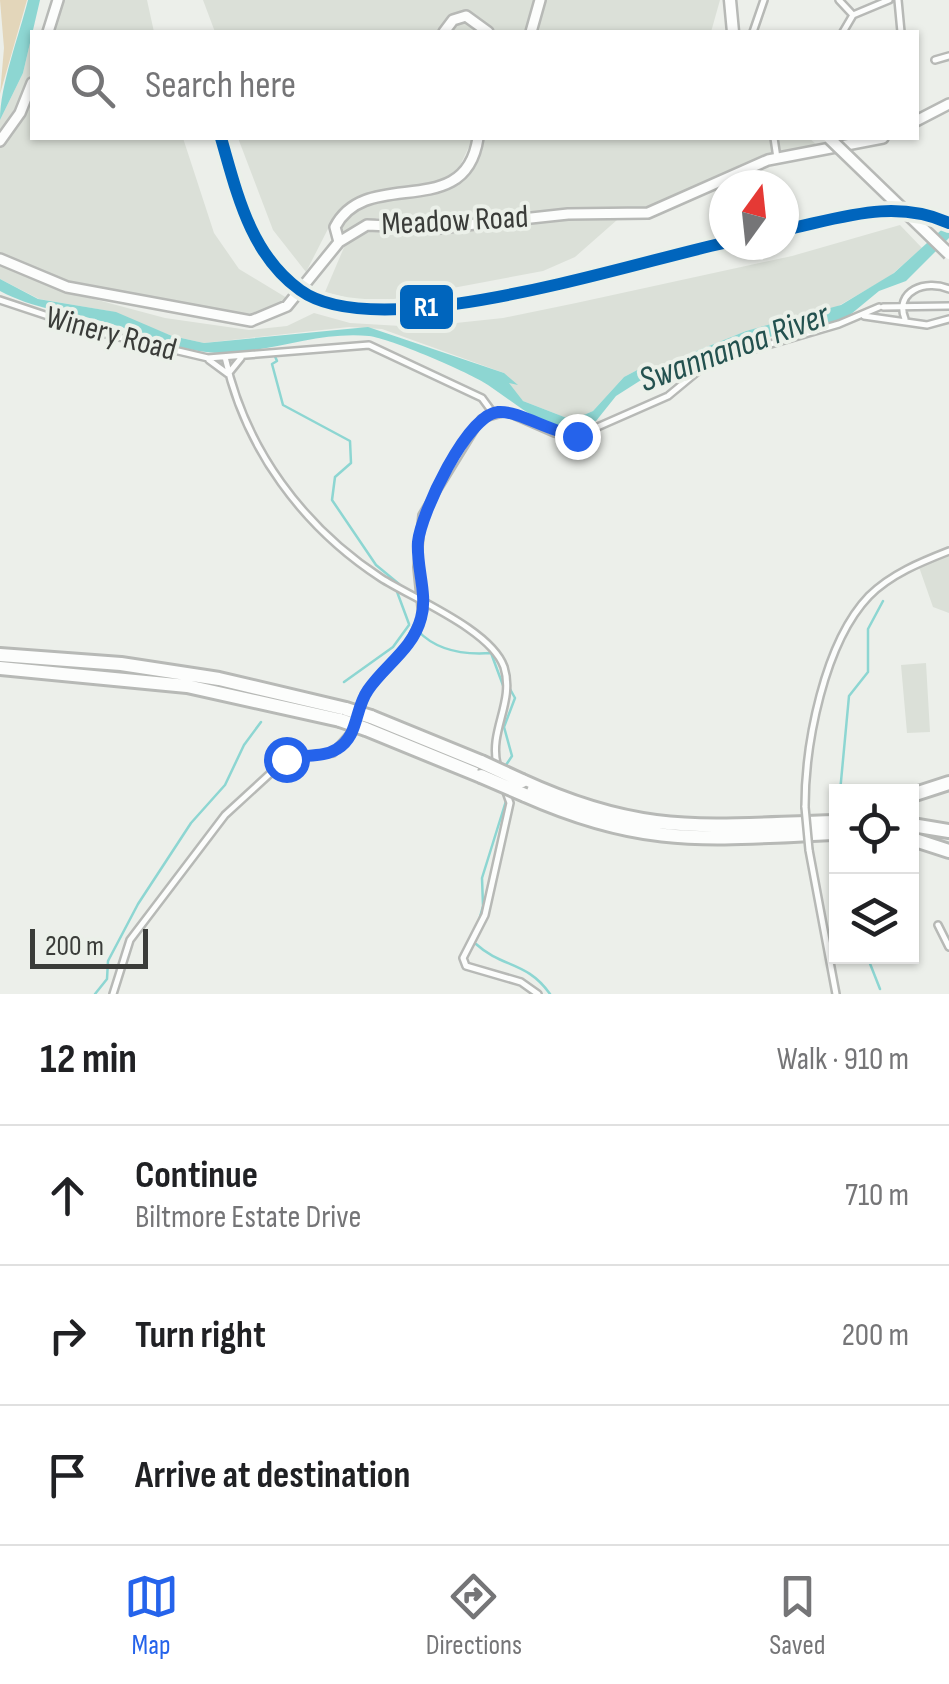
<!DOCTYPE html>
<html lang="en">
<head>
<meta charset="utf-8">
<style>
  :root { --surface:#fff; --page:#f6f6f6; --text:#202124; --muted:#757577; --line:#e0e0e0; --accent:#2563eb }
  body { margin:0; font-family:"Sofia Sans Condensed",sans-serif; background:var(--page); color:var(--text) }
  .controls { position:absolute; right:30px; bottom:30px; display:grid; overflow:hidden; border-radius:0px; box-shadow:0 2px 8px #0004 }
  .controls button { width:90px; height:90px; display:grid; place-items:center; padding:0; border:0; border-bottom:2px solid var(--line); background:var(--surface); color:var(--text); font:50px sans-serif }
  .compass { position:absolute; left:709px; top:170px; width:90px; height:90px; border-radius:50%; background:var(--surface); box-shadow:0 2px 8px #0004; rotate:15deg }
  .scale { position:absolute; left:30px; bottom:25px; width:118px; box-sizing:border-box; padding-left:10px; border:5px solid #3a3c39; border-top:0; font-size:28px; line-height:35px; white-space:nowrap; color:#3a3c39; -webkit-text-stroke:8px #ebf0e9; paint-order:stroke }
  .stop { position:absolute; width:30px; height:30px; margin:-22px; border:8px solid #2563eb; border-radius:50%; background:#fff }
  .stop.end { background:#2563eb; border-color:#fff; box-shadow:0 2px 10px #0008 }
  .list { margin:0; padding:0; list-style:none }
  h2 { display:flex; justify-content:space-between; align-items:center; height:130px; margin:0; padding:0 40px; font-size:42px }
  h2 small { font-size:32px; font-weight:400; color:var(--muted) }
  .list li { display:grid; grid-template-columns:65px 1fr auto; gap:30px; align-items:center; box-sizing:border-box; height:140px; padding:0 40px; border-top:2px solid var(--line) }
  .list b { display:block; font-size:38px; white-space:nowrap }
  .list p { margin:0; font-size:32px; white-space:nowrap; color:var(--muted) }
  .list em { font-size:32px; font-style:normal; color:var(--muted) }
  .icon { flex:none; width:55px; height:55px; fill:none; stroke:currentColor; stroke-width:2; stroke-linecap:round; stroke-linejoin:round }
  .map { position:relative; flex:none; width:949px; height:994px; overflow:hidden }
  .search { position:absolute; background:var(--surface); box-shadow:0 2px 8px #0004; left:30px; right:30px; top:30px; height:110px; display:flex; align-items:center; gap:25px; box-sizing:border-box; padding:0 35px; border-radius:0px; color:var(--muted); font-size:38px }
  .sheet { height:550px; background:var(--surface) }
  nav { display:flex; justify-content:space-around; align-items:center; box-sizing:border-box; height:140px; border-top:2px solid var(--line); background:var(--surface); font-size:28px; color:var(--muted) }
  nav a { display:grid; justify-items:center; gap:5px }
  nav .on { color:var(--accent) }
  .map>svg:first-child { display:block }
  .built { fill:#dbe0d8 }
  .green { fill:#e3d6ba }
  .water { fill:#8dd6d2 }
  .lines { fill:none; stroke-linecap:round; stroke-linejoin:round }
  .stream { stroke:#8dd6d2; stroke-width:2.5 }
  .street-casing { stroke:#b7b9b6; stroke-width:10 }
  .secondary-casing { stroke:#b7b9b6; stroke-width:14 }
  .primary-casing { stroke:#b7b9b6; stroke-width:15 }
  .highway-casing { stroke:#b7b9b6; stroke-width:18 }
  .street { stroke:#fcfdfc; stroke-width:5 }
  .secondary { stroke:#fcfdfc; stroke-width:9 }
  .primary { stroke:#fcfdfc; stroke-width:10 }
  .highway { stroke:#fcfdfc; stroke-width:12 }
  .street-bridge-casing { stroke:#b7b9b6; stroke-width:10; stroke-linecap:butt }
  .primary-bridge-casing { stroke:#b7b9b6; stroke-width:15; stroke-linecap:butt }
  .highway-bridge-casing { stroke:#b7b9b6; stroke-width:18; stroke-linecap:butt }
  .street-bridge { stroke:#fcfdfc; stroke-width:5 }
  .primary-bridge { stroke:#fcfdfc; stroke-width:10 }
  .highway-bridge { stroke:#fcfdfc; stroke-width:12 }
  .rail-1-casing { stroke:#ebf0e9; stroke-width:20 }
  .rail-1 { stroke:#0065bd; stroke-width:12 }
  .route { stroke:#2563eb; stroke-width:12 }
  .labels { text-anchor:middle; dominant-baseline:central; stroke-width:8; stroke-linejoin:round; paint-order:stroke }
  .street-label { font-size:32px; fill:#3a3c39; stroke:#ebf0e9 }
  .water-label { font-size:35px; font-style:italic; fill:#23514f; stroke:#ebf0e9 }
  .line-badge { stroke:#ebf0e9; stroke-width:4 }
  .badge-label { font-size:28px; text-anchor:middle; font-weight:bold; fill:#fff }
</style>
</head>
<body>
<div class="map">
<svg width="949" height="994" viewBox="0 0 949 994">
  <rect width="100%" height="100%" fill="#ecefea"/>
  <!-- built -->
  <path class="built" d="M 64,0 L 147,0 L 154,32 L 54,32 Z
    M 203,0 L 720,0 L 711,32 L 215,32 Z
    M 32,34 L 32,67 L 26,89 L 0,134 L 0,120 L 23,73 Z
    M 32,97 L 32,138 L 183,138 L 214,233 L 239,269 L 287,298 L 267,311 L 240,315 L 68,283 L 0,254 L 0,148 L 20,124 Z
    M 238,138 L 473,138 L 457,172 L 439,184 L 366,195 L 345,206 L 331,223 L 306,272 L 273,230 Z
    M 481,138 L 809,138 L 817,145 L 762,156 L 676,199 L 639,209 L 587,208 L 446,223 L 377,218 L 341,233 L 338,228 L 347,216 L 363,205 L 441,191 L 456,184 L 473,163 Z
    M 570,217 L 617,220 L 575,257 L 543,271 L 394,299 L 352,299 L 325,292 L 345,245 L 368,230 L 436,233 Z
    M 900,225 L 922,248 L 889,277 L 833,309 L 746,331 L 657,367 L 641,368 L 624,377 L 593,411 L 572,420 L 523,401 L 511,391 L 504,373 L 382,329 L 349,327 L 204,343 L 172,336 L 109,311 L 39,299 L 0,279 L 0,265 L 60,290 L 165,318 L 249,330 L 287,326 L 314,313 L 350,323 L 418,327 L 503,318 L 576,303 L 792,256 Z
    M 949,555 L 949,613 L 933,607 L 919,567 Z
    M 926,663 L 930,732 L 907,733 L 901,665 Z"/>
  <!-- green -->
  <path class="green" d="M 0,0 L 27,0 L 0,94 L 4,48 Z"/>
  <!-- water -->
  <path class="water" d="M 28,0 L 40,0 L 23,73 L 0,120 C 0,85 19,36 28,0 Z
    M 949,223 L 949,238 L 906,281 L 879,291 L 839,324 L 742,342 L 710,358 L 649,375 L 616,396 L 596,421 L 573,433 C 539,425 515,403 488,385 C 471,373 389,338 369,336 C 321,331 274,351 226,353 C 179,354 144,332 101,321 C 65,311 34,309 0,291 L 0,279 L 38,299 L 116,312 L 172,336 L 204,343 L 368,327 L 504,373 L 518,385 L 509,383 L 523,401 L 572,420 L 593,411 L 624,377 L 641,368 L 657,367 L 746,331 L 841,305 L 894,273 Z"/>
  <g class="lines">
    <!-- stream -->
    <path class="stream" d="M 274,354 L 277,361 L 272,364 L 283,405 L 350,441 L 351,463 L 335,477 L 332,500 L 376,565 L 399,584
      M 396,589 L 409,624
      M 418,631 C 437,651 464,655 491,653 L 504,688
      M 344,682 L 393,647 L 409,625
      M 506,765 L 512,756 L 504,727 L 515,698 L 510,689
      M 840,792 L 849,696 L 868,672 L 868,629 L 883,601
      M 477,928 L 483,906 L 482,878 L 506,801
      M 476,944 C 502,968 527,961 550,994
      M 867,956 L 880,989
      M 95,994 L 107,979 L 108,961 L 138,904 L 191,823 L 225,785 L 244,745 L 261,722"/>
    <defs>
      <path id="street" d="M 839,0 L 853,15 L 889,0
        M 898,0 L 901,32
        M 753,32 L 764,0
        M 843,32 L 853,15
        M 935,60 L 949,56
        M 774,138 L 777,158
        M 0,300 L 93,331 L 208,358 L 369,345 L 482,398 L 493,413
        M 883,307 L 949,306
        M 864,316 L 927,325 L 949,319
        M 905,319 C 894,291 926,279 949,289
        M 225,357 C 245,449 303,527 381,578 C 414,599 491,630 504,667 C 515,702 489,730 497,764
        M 209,360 L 228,374 L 241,358
        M 358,713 L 366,692 L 408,645 L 422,617 L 417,567 L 422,515 L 481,419 L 506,412 L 554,433 L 577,436 L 668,396 L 709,362 L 839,324 L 879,307
        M 505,789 L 510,803 L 485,915 L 463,958 L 466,966 L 521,982 L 538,994
        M 805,807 C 805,744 824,643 869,596 C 891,574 921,562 949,551
        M 809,850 L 836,994
        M 938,925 L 949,947
        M 113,994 L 130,940 L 225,815 L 286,759 L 333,753 L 354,729"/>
      <path id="secondary" d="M 48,32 L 58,0
        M 444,32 L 453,20 L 466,16 L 488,32
        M 531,32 L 540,0
        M 916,121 L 949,104
        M 0,141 L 20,113 L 32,83
        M 339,242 L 335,227 C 367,165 465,224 478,138
        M 0,259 L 67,287 L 251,321 L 287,306 L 339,242 L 367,225 L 439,228 L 568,214 L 648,213 L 768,160 L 883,138"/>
      <path id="primary" d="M 730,0 L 733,32"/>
      <path id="highway" d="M 0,655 L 121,664 L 219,679 L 346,709
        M 0,668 L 187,686 L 340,720
        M 371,717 L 481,762
        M 366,729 L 481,776
        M 522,781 C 646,838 706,825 836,822
        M 525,795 C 647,849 709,838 836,833
        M 912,795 L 949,783
        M 912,825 L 949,831
        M 912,839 L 949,851"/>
    </defs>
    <!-- street casing -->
    <use href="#street" class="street-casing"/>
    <!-- secondary casing -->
    <use href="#secondary" class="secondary-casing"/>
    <!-- primary casing -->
    <use href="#primary" class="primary-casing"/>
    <!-- highway casing -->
    <use href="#highway" class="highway-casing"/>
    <!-- street -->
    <use href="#street" class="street"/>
    <!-- secondary -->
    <use href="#secondary" class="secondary"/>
    <!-- primary -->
    <use href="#primary" class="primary"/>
    <!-- highway -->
    <use href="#highway" class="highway"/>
    <defs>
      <path id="street-bridge" d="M 805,807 L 809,850"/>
      <path id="primary-bridge" d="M 829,138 L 949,254"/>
      <path id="highway-bridge" d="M 346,709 L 371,717
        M 340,720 L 366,729
        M 481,762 L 522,781
        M 481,776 L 525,795"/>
    </defs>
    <!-- street-bridge casing -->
    <use href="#street-bridge" class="street-bridge-casing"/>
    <!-- primary-bridge casing -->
    <use href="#primary-bridge" class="primary-bridge-casing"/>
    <!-- highway-bridge casing -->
    <use href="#highway-bridge" class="highway-bridge-casing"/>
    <!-- street-bridge -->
    <use href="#street-bridge" class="street-bridge"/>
    <!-- primary-bridge -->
    <use href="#primary-bridge" class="primary-bridge"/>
    <!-- highway-bridge -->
    <use href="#highway-bridge" class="highway-bridge"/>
    <defs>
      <path id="rail-1" d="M 221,138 C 237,193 250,254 300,290 C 378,347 630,263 724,243
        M 784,230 C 841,218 894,198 949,223"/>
    </defs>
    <!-- rail-1 casing -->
    <use href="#rail-1" class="rail-1-casing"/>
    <!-- rail-1 -->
    <use href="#rail-1" class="rail-1"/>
  </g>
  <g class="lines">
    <!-- route -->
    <path class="route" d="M 286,759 C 302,754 323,758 337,749 C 359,736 354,710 368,690 C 385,665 413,649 421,618 C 428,595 416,566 418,542 C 421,513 467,415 498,412 C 517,410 553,433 577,436"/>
  </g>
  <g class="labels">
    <!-- street labels -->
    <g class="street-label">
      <text transform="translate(455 221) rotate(-3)">Meadow Road</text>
      <text transform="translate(111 334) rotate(15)">Winery Road</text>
    </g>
    <!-- water labels -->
    <g class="water-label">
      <text transform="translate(734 348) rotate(-20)">Swannanoa River</text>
    </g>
  </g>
  <rect class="line-badge" x="398" y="283" width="57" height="48" rx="10" fill="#0065bd"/>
  <g class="badge-label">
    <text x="426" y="316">R1</text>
  </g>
</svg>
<div class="controls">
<button><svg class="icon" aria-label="locate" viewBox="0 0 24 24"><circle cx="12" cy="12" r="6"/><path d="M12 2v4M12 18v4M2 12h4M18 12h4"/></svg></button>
<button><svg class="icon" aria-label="layers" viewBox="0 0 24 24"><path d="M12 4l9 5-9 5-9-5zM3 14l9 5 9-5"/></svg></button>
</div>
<svg class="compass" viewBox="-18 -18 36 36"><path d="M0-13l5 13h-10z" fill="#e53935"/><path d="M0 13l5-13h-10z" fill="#757577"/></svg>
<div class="scale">200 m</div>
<div class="stop" style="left:286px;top:759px"></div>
<div class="stop end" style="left:577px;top:436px"></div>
<div class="search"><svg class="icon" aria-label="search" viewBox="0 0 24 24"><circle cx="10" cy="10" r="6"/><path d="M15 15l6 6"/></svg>Search here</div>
</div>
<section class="sheet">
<h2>12 min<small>Walk · 910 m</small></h2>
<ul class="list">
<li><svg class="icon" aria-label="ahead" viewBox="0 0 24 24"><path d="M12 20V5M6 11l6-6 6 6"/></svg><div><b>Continue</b><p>Biltmore Estate Drive</p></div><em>710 m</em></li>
<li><svg class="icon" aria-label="right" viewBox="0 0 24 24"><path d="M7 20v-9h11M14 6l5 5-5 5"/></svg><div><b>Turn right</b></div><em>200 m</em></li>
<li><svg class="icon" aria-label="arrive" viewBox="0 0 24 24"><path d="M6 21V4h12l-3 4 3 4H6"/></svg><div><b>Arrive at destination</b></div></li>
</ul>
</section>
<nav>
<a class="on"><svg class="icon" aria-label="map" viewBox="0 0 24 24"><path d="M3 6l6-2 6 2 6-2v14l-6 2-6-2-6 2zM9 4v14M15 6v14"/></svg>Map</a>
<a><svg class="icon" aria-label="directions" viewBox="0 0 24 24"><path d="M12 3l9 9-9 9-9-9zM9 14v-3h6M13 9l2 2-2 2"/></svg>Directions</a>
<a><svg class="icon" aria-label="saved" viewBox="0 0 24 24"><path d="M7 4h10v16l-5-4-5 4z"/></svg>Saved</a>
</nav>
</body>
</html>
